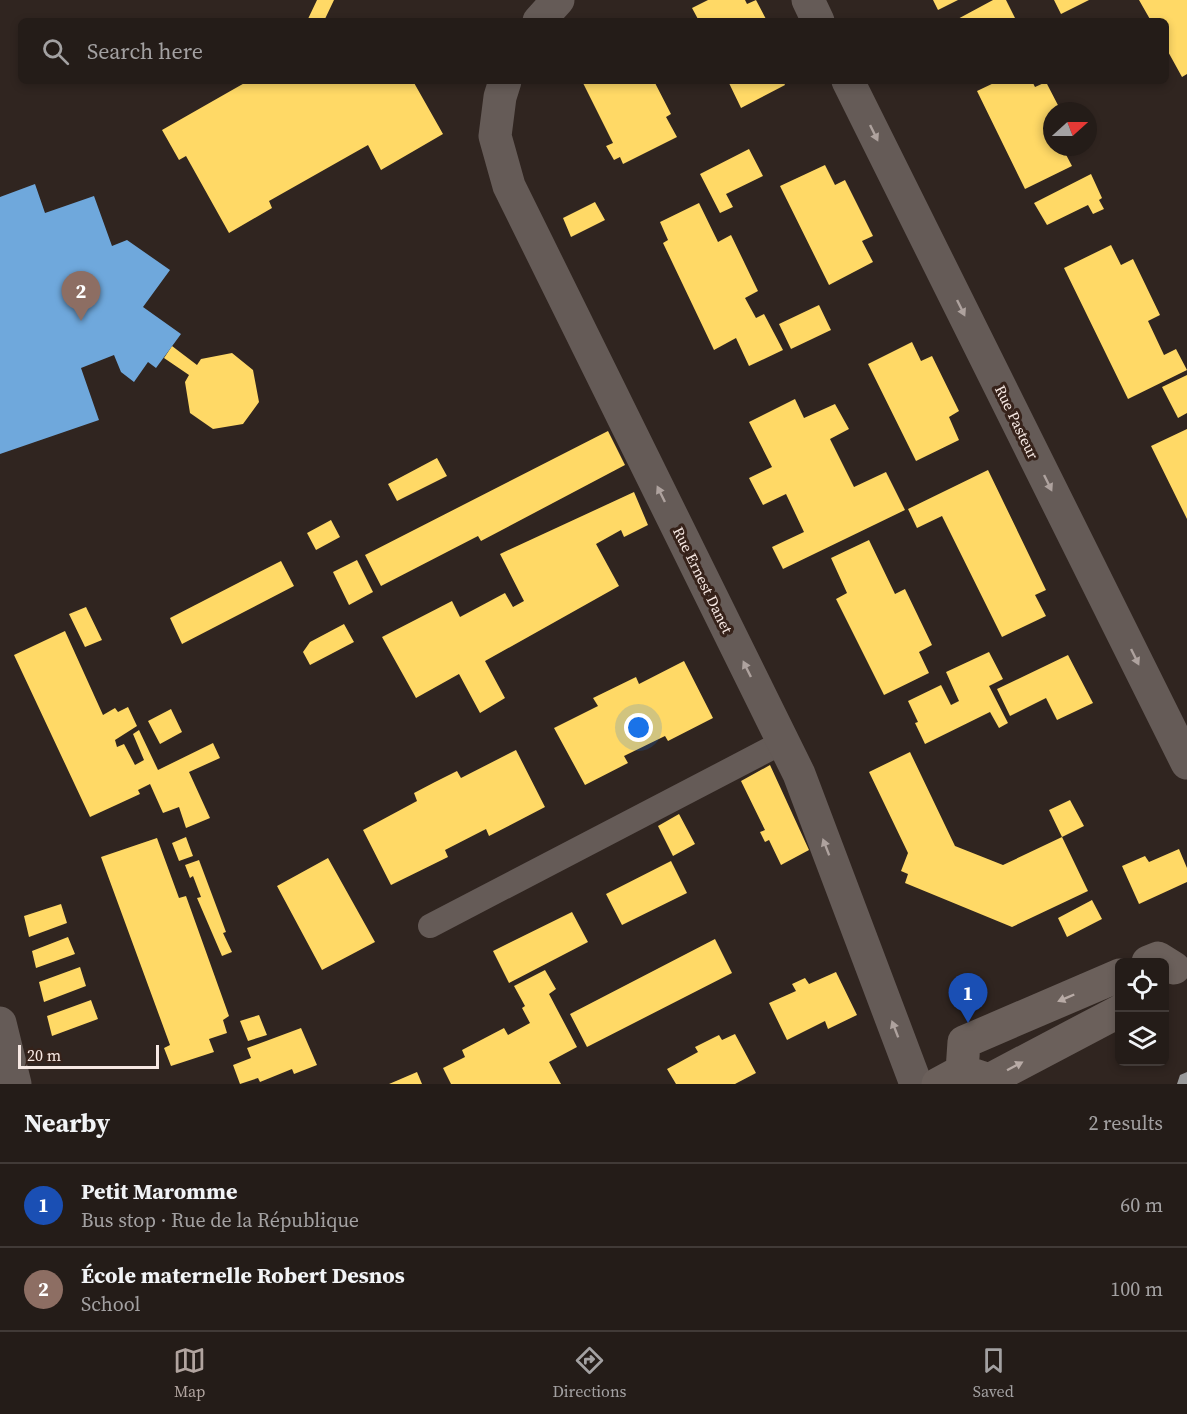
<!DOCTYPE html>
<html lang="en">
<head>
<meta charset="utf-8">
<style>
  :root { --surface:#241c18; --page:#2c2521; --text:#f1f3f6; --muted:#a3a1a2; --line:#413a37; --accent:#b1a49f }
  body { margin:0; font-family:"Source Serif 4",serif; background:var(--page); color:var(--text) }
  .controls { position:absolute; right:18px; bottom:18px; display:grid; overflow:hidden; border-radius:9px; box-shadow:0 3px 9px #0003 }
  .controls button { width:54px; height:54px; display:grid; place-items:center; padding:0; border:0; border-bottom:2px solid var(--line); background:var(--surface); color:var(--text); font:30px sans-serif }
  .compass { position:absolute; left:1043px; top:102px; width:54px; height:54px; border-radius:50%; background:var(--surface); box-shadow:0 3px 9px #0003; rotate:69deg }
  .scale { position:absolute; left:18px; bottom:15px; width:141px; box-sizing:border-box; padding-left:6px; border:3px solid #f7e9e4; border-top:0; font-size:16px; line-height:21px; white-space:nowrap; color:#f7e9e4; -webkit-text-stroke:4px #36221a; paint-order:stroke }
  .you { position:absolute; left:639px; top:728px; width:21px; height:21px; margin:-15px; border:4px solid #fff; border-radius:50%; background:#1a73e8; box-shadow:0 0 0 9px #1a73e833 }
  .badge { display:grid; place-items:center; width:39px; height:39px; border-radius:50%; background:var(--accent); color:#fff; font-size:20px; font-weight:700 }
  .pin { position:absolute; translate:-50% -50px; filter:drop-shadow(0 2px 3px #0008) }
  .pin::after { content:''; position:absolute; top:32px; width:21px; height:18px; background:inherit; clip-path:polygon(0 0,100% 0,50% 100%) }
  .list { margin:0; padding:0; list-style:none }
  h2 { display:flex; justify-content:space-between; align-items:center; height:78px; margin:0; padding:0 24px; font-size:26px }
  h2 small { font-size:20px; font-weight:400; color:var(--muted) }
  .list li { display:grid; grid-template-columns:39px 1fr auto; gap:18px; align-items:center; box-sizing:border-box; height:84px; padding:0 24px; border-top:2px solid var(--line) }
  .list b { display:block; font-size:22px; white-space:nowrap }
  .list p { margin:0; font-size:20px; white-space:nowrap; color:var(--muted) }
  .list em { font-size:20px; font-style:normal; color:var(--muted) }
  .icon { flex:none; width:33px; height:33px; fill:none; stroke:currentColor; stroke-width:2; stroke-linecap:round; stroke-linejoin:round }
  .map { position:relative; flex:none; width:1187px; height:1084px; overflow:hidden }
  .search { position:absolute; background:var(--surface); box-shadow:0 3px 9px #0003; left:18px; right:18px; top:18px; height:66px; display:flex; align-items:center; gap:15px; box-sizing:border-box; padding:0 21px; border-radius:9px; color:var(--muted); font-size:22px }
  .sheet { height:246px; background:var(--surface) }
  nav { display:flex; justify-content:space-around; align-items:center; box-sizing:border-box; height:84px; border-top:2px solid var(--line); background:var(--surface); font-size:16px; color:var(--muted) }
  nav a { display:grid; justify-items:center; gap:3px }
  nav .on { color:var(--accent) }
  .map>svg:first-child { display:block }
  .homes { fill:#ffd966 }
  .schools { fill:#6fa8dc }
  .industry { fill:#999 }
  .lines { fill:none; stroke-linecap:round; stroke-linejoin:round }
  .lane { stroke:#655b57; stroke-width:24 }
  .street { stroke:#655b57; stroke-width:33 }
  .secondary { stroke:#6b605b; stroke-width:33 }
  .oneway { fill:#aea29e }
  .oneway2 { fill:#b8aba6 }
  .labels { text-anchor:middle; dominant-baseline:central; stroke-width:6; stroke-linejoin:round; paint-order:stroke }
  .street-label { font-size:15px; fill:#f7e9e4; stroke:#36221a }
</style>
</head>
<body>
<div class="map">
<svg width="1187" height="1084" viewBox="0 0 1187 1084">
  <rect width="100%" height="100%" fill="#302520"/>
  <!-- homes -->
  <path class="homes" d="M 317,0 L 334,0 L 324,21 L 307,21 Z
    M 708,0 L 745,0 L 747,4 L 756,0 L 767,21 L 699,21 L 692,8 Z
    M 933,0 L 958,0 L 938,10 Z
    M 993,0 L 1006,0 L 1016,20 L 954,21 Z
    M 1054,0 L 1089,0 L 1061,14 Z
    M 1139,0 L 1187,0 L 1187,74 L 1182,77 L 1166,48 L 1166,21 L 1151,21 Z
    M 248,81 L 299,81 L 301,83 L 305,81 L 413,81 L 443,134 L 381,170 L 368,145 L 269,201 L 272,208 L 229,233 L 186,156 L 179,160 L 162,130 Z
    M 582,81 L 654,81 L 671,114 L 666,117 L 677,137 L 623,164 L 620,157 L 614,160 L 606,146 L 613,143 Z
    M 728,81 L 783,81 L 785,85 L 741,108 Z
    M 998,81 L 1032,81 L 1035,87 L 1046,82 L 1061,111 L 1052,111 L 1052,147 L 1062,147 L 1072,166 L 1025,189 L 977,91 Z
    M 749,149 L 763,176 L 726,194 L 733,207 L 720,213 L 700,174 Z
    M 825,165 L 835,185 L 845,180 L 873,236 L 862,241 L 873,262 L 829,285 L 780,186 Z
    M 1091,174 L 1102,198 L 1099,200 L 1104,209 L 1093,214 L 1088,205 L 1047,225 L 1034,203 Z
    M 595,202 L 605,220 L 571,237 L 563,218 Z
    M 699,203 L 718,242 L 731,235 L 758,291 L 745,298 L 756,318 L 764,314 L 783,350 L 749,366 L 736,338 L 714,350 L 663,243 L 668,240 L 660,222 Z
    M 1111,245 L 1121,265 L 1133,259 L 1160,315 L 1148,321 L 1164,355 L 1176,349 L 1187,370 L 1128,399 L 1064,268 Z
    M 819,305 L 831,330 L 791,349 L 779,324 Z
    M 912,342 L 921,361 L 932,356 L 959,411 L 949,417 L 959,440 L 916,461 L 868,364 Z
    M 172,346 L 197,365 L 201,359 L 232,353 L 253,370 L 259,402 L 243,424 L 213,429 L 190,413 L 185,382 L 189,375 L 164,358 Z
    M 1187,375 L 1187,413 L 1178,418 L 1162,387 Z
    M 795,399 L 804,418 L 835,404 L 849,429 L 830,439 L 854,487 L 886,472 L 905,510 L 783,569 L 772,547 L 804,532 L 786,494 L 763,505 L 749,478 L 772,467 L 749,422 Z
    M 1187,429 L 1187,519 L 1151,446 Z
    M 608,431 L 625,465 L 481,541 L 478,536 L 381,586 L 365,555 Z
    M 437,458 L 447,476 L 397,501 L 388,484 Z
    M 988,470 L 1046,590 L 1035,595 L 1046,616 L 1002,637 L 942,516 L 917,528 L 908,509 Z
    M 634,492 L 648,525 L 624,537 L 621,530 L 596,544 L 619,586 L 485,661 L 505,698 L 480,713 L 459,674 L 416,698 L 382,637 L 452,601 L 460,617 L 505,593 L 513,607 L 524,601 L 500,554 Z
    M 331,520 L 340,537 L 316,550 L 307,533 Z
    M 869,540 L 895,594 L 905,589 L 932,645 L 919,652 L 929,673 L 884,695 L 836,599 L 847,593 L 831,558 Z
    M 357,560 L 373,592 L 349,605 L 333,572 Z
    M 281,561 L 294,586 L 182,644 L 170,618 Z
    M 86,607 L 102,640 L 85,647 L 69,614 Z
    M 344,624 L 354,642 L 310,665 L 303,652 L 310,642 Z
    M 65,631 L 103,715 L 115,708 L 118,712 L 128,707 L 137,726 L 115,740 L 117,747 L 124,744 L 135,765 L 144,760 L 133,734 L 139,730 L 158,770 L 213,743 L 220,758 L 189,772 L 210,818 L 186,828 L 179,807 L 163,813 L 150,784 L 138,790 L 140,794 L 90,817 L 14,655 Z
    M 989,652 L 1003,679 L 989,686 L 1008,723 L 999,728 L 990,712 L 925,744 L 915,723 L 918,722 L 908,701 L 941,685 L 951,705 L 959,701 L 946,672 Z
    M 1068,655 L 1093,703 L 1057,720 L 1046,698 L 1010,716 L 997,689 Z
    M 684,661 L 713,718 L 668,741 L 665,736 L 624,756 L 628,763 L 585,785 L 554,728 L 598,706 L 593,698 L 636,677 L 639,684 Z
    M 171,709 L 182,732 L 160,744 L 148,721 Z
    M 516,750 L 545,807 L 489,836 L 486,829 L 445,850 L 448,857 L 391,885 L 363,830 L 417,801 L 414,793 L 435,782 L 457,771 L 461,778 Z
    M 910,752 L 955,846 L 1003,865 L 1062,837 L 1088,891 L 1012,927 L 905,883 L 908,874 L 901,871 L 908,853 L 869,772 Z
    M 770,765 L 809,850 L 781,865 L 769,840 L 765,842 L 760,832 L 765,830 L 741,781 Z
    M 1070,800 L 1084,826 L 1062,837 L 1049,810 Z
    M 679,814 L 695,844 L 673,856 L 658,826 Z
    M 186,837 L 193,856 L 179,861 L 172,843 Z
    M 157,838 L 179,898 L 186,896 L 229,1016 L 223,1020 L 227,1033 L 209,1039 L 214,1052 L 171,1066 L 164,1048 L 170,1045 L 101,857 Z
    M 1179,849 L 1187,868 L 1187,882 L 1139,904 L 1122,866 L 1145,856 L 1149,862 Z
    M 328,858 L 375,942 L 322,970 L 277,886 Z
    M 199,860 L 226,932 L 223,933 L 232,952 L 222,956 L 197,898 L 201,897 L 193,876 L 190,878 L 185,865 Z
    M 671,861 L 687,893 L 622,925 L 606,894 Z
    M 1092,900 L 1102,919 L 1067,937 L 1058,918 Z
    M 61,904 L 67,923 L 29,937 L 24,916 Z
    M 572,912 L 588,942 L 509,983 L 493,951 Z
    M 68,937 L 75,954 L 36,968 L 32,951 Z
    M 715,939 L 732,973 L 587,1047 L 570,1014 Z
    M 80,967 L 86,986 L 44,1002 L 39,982 Z
    M 545,970 L 556,989 L 549,994 L 577,1047 L 549,1062 L 561,1084 L 451,1084 L 443,1068 L 465,1057 L 462,1050 L 504,1028 L 508,1035 L 530,1023 L 522,1008 L 525,1006 L 514,986 Z
    M 836,972 L 857,1015 L 828,1029 L 825,1021 L 787,1040 L 769,1003 L 796,991 L 792,984 L 805,978 L 809,984 Z
    M 91,1000 L 98,1019 L 52,1036 L 47,1016 Z
    M 259,1015 L 267,1035 L 248,1041 L 240,1021 Z
    M 301,1028 L 317,1065 L 294,1074 L 292,1069 L 260,1082 L 258,1078 L 240,1084 L 233,1065 L 251,1058 L 247,1048 Z
    M 735,1034 L 756,1073 L 735,1084 L 676,1084 L 667,1069 L 698,1052 L 695,1047 L 719,1035 L 722,1040 Z
    M 417,1072 L 422,1084 L 389,1084 Z"/>
  <!-- schools -->
  <path class="schools" d="M 35,184 L 45,213 L 94,196 L 112,246 L 127,240 L 170,270 L 143,307 L 181,334 L 156,368 L 148,362 L 134,382 L 121,372 L 114,355 L 81,368 L 99,420 L 0,454 L 0,197 Z"/>
  <!-- industry -->
  <path class="industry" d="M 1187,1072 L 1187,1084 L 1177,1084 L 1180,1075 Z"/>
  <g class="lines">
    <!-- lane -->
    <path class="lane" d="M 430,926 L 783,742"/>
    <!-- street -->
    <path class="street" d="M 808,0 L 818,21
      M 539,21 L 558,0
      M 505,81 L 500,97 L 495,136 L 509,186 L 799,774 L 916,1084
      M 848,81 L 1187,763
      M 0,1023 L 15,1084"/>
    <!-- secondary -->
    <path class="secondary" d="M 1148,962 L 1158,958 L 1174,968
      M 962,1071 L 964,1042 L 1120,975
      M 938,1084 L 962,1071 L 989,1080 L 1120,1011"/>
  </g>
  <!-- one-way arrows -->
  <defs><path id="oneway-solid" d="M-6-.8H1V-3.2L6.5 0L1 3.2V.8H-6Z" transform="scale(1.5)"/></defs>
  <g class="oneway">
    <use href="#oneway-solid" transform="translate(874 133) rotate(64)"/>
    <use href="#oneway-solid" transform="translate(961 308) rotate(64)"/>
    <use href="#oneway-solid" transform="translate(1048 483) rotate(64)"/>
    <use href="#oneway-solid" transform="translate(661 494) rotate(-116)"/>
    <use href="#oneway-solid" transform="translate(1135 657) rotate(64)"/>
    <use href="#oneway-solid" transform="translate(747 669) rotate(-116)"/>
    <use href="#oneway-solid" transform="translate(826 847) rotate(-111)"/>
    <use href="#oneway-solid" transform="translate(895 1029) rotate(-111)"/>
  </g>
  <g class="oneway2">
    <use href="#oneway-solid" transform="translate(1066 998) rotate(157)"/>
    <use href="#oneway-solid" transform="translate(1015 1066) rotate(-28)"/>
  </g>
  <g class="labels">
    <!-- street labels -->
    <g class="street-label">
      <text transform="translate(1017 422) rotate(64)">Rue Pasteur</text>
      <text transform="translate(703 580) rotate(64)">Rue Ernest Danet</text>
    </g>
  </g>
</svg>
<div class="controls">
<button><svg class="icon" aria-label="locate" viewBox="0 0 24 24"><circle cx="12" cy="12" r="6"/><path d="M12 2v4M12 18v4M2 12h4M18 12h4"/></svg></button>
<button><svg class="icon" aria-label="layers" viewBox="0 0 24 24"><path d="M12 4l9 5-9 5-9-5zM3 14l9 5 9-5"/></svg></button>
</div>
<svg class="compass" viewBox="-18 -18 36 36"><path d="M0-13l5 13h-10z" fill="#e53935"/><path d="M0 13l5-13h-10z" fill="#a3a1a2"/></svg>
<div class="scale">20 m</div>
<div class="you"></div>
<div class="pin badge" style="left:968px;top:1023px;background:#1a4fb4">1</div>
<div class="pin badge" style="left:81px;top:321px;background:#8d6e63">2</div>
<div class="search"><svg class="icon" aria-label="search" viewBox="0 0 24 24"><circle cx="10" cy="10" r="6"/><path d="M15 15l6 6"/></svg>Search here</div>
</div>
<section class="sheet">
<h2>Nearby<small>2 results</small></h2>
<ul class="list">
<li><span class="badge" style="background:#1a4fb4">1</span><div><b>Petit Maromme</b><p>Bus stop · Rue de la République</p></div><em>60 m</em></li>
<li><span class="badge" style="background:#8d6e63">2</span><div><b>École maternelle Robert Desnos</b><p>School</p></div><em>100 m</em></li>
</ul>
</section>
<nav>
<a class="on"><svg class="icon" aria-label="map" viewBox="0 0 24 24"><path d="M3 6l6-2 6 2 6-2v14l-6 2-6-2-6 2zM9 4v14M15 6v14"/></svg>Map</a>
<a><svg class="icon" aria-label="directions" viewBox="0 0 24 24"><path d="M12 3l9 9-9 9-9-9zM9 14v-3h6M13 9l2 2-2 2"/></svg>Directions</a>
<a><svg class="icon" aria-label="saved" viewBox="0 0 24 24"><path d="M7 4h10v16l-5-4-5 4z"/></svg>Saved</a>
</nav>
</body>
</html>
